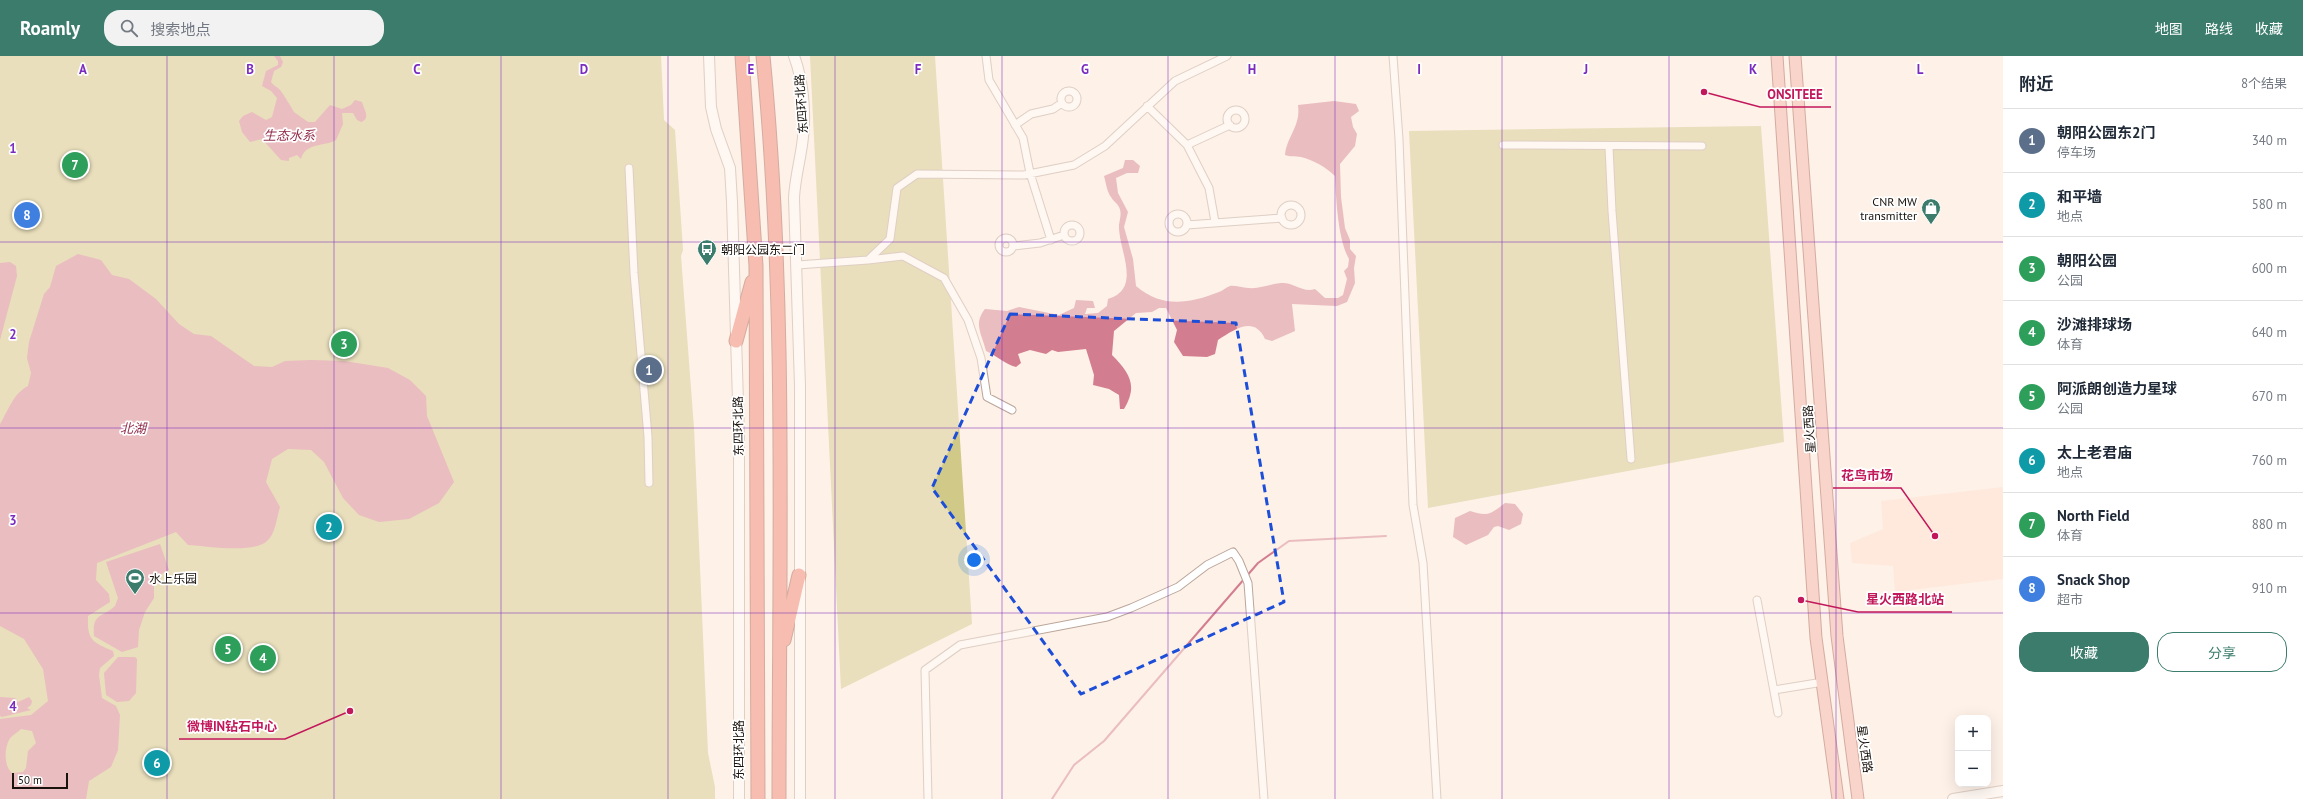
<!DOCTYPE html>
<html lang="zh">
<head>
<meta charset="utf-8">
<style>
  :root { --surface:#fff; --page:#f2f2f3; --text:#1f2937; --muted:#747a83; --line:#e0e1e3; --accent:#3b7c6c }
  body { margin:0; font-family:"PT Sans","Noto Sans SC",sans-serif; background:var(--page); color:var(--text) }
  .controls { position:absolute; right:12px; bottom:12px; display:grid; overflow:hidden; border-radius:8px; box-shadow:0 4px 16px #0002 }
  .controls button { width:36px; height:36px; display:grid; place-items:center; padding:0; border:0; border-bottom:1px solid var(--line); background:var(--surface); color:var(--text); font:20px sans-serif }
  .scale { position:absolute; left:12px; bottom:10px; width:56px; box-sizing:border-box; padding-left:4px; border:2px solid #18110c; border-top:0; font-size:11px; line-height:14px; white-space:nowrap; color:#18110c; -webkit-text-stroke:3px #fff; paint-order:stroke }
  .you { position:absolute; left:974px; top:504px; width:14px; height:14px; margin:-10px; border:3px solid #fff; border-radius:50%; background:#1a73e8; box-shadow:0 0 0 6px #1a73e833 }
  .badge { display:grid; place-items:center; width:26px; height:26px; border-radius:50%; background:var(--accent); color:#fff; font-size:13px; font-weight:700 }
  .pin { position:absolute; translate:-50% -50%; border:2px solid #fff; box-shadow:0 1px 4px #0006 }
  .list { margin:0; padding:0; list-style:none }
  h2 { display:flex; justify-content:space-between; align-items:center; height:52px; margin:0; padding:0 16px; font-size:17px }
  h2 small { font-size:13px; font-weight:400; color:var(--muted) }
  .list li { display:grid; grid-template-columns:26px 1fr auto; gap:12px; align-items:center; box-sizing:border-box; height:64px; padding:0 16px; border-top:1px solid var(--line) }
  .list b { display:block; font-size:15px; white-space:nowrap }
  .list p { margin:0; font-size:13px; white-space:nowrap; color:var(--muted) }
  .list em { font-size:13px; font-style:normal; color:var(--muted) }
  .actions { display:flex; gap:8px; padding:12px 16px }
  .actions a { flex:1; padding:9px 0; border:1px solid var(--accent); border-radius:16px; text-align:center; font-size:14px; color:var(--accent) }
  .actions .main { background:var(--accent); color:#fff }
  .icon { flex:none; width:22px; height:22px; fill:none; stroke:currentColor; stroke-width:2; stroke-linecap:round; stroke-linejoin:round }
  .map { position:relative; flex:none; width:2003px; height:743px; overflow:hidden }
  header { display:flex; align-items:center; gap:24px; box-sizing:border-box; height:56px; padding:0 20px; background:var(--accent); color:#fff }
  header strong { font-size:19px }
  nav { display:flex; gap:22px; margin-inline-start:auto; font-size:14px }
  .search { width:280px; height:36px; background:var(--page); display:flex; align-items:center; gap:10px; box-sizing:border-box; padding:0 14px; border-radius:16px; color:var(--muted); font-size:15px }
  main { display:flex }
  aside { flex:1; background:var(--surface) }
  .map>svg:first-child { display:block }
  .built { fill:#fee1cf }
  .green { fill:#d0c987 }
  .water { fill:#d37e90; fill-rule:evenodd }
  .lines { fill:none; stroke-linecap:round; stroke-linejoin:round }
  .stream { stroke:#d37e90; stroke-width:2 }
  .street-casing { stroke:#bba699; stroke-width:9 }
  .secondary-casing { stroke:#bba699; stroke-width:12 }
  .primary-casing { stroke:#a2584b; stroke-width:13 }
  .highway-casing { stroke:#a2584b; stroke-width:15 }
  .street { stroke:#fff; stroke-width:7 }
  .secondary { stroke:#fff; stroke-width:10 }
  .primary { stroke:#f4b2a7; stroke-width:11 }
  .highway { stroke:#ed7f6d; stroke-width:13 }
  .marked { fill:none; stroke:#1d4ed8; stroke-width:3; stroke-dasharray:8 5; stroke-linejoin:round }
  .grid { fill:none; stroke:#7b2cbf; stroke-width:1; stroke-opacity:0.55 }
  .labels { text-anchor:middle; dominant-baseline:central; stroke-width:3.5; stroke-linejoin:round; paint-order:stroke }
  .street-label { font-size:12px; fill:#18110c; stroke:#fff }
  .poi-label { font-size:12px; fill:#18110c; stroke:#fff; text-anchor:start }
  .water-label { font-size:13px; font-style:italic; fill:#912c4a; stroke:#fff }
  .grid-label { font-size:13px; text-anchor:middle; font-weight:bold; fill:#7b2cbf; stroke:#fff; stroke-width:3.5; stroke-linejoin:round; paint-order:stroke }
  .leader { fill:none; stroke:#c2185b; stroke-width:1.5 }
  .callout-dot { fill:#c2185b; stroke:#fff; stroke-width:1.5 }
  .callout-label { font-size:13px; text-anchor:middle; font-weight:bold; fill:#c2185b; stroke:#fff; stroke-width:3.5; stroke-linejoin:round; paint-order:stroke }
</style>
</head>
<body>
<header>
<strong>Roamly</strong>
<div class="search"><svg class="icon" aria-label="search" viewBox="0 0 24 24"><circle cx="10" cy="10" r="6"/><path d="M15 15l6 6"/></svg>搜索地点</div>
<nav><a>地图</a><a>路线</a><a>收藏</a></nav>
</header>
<main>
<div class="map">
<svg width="2003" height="743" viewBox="0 0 2003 743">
  <rect width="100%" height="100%" fill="#fef1e8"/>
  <!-- built -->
  <path class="built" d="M 2003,431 L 2003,523 L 1895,536 L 1893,510 L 1852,507 L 1850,487 L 1883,473 L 1881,445 Z"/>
  <!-- green -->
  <path class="green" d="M 0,0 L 661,0 L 664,64 L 675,74 L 683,194 L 681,200 L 694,372 L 708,697 L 715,731 L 715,743 L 0,743 Z
    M 810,0 L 935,0 L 972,568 L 841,633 Z
    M 1761,70 L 1784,386 L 1428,452 L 1409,75 Z"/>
  <!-- water -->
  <path class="water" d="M 274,0 L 280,0 L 283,6 L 281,11 L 274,15 L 271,26 C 274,30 276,30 279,33 C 281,34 293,54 294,56 L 308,66 L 315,66 L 330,49 L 342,53 L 351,49 L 355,44 L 362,46 C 364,54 371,62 361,66 L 357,64 L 353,57 L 342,57 L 343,68 L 336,84 C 324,91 306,86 301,103 L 297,99 L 289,102 L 289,105 L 281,104 L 262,83 L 250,86 L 242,76 L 239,65 L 243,60 L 252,56 L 266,64 L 272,61 L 277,42 L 271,35 L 262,30 L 266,15 L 278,9 L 278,5 Z
    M 1334,45 L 1356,48 L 1359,55 L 1351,61 L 1353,71 L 1357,78 L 1355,90 L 1340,108 L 1341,141 L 1345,172 L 1350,184 L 1350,193 L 1356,200 L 1354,212 L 1355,227 L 1347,246 L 1337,250 L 1292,248 L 1295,275 L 1272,285 L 1265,283 C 1254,259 1234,274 1218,284 L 1215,298 L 1207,301 L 1183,300 L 1174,286 L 1177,274 L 1166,252 L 1159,252 L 1152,256 L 1136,257 L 1114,275 L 1112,299 C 1130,317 1138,330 1124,353 L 1120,353 L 1119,339 L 1109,333 L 1093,329 L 1094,319 L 1086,293 L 1058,296 L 1052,294 L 1046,298 L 1030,294 L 1018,298 L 1021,307 L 1016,311 C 1005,308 997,300 986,295 C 982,278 973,268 985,253 L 1007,255 L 1019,251 L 1059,259 L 1074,252 L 1076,244 L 1093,245 L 1095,252 L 1087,252 L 1085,258 L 1098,257 L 1107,250 L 1108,243 C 1143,233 1118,193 1119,169 C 1120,162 1122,157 1119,151 C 1117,147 1113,145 1111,141 C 1107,136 1106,127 1104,120 L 1123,112 L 1125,104 L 1133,104 L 1140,110 L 1138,117 L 1127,117 L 1116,122 L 1118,137 L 1128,156 L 1124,171 L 1133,203 L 1136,230 C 1162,252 1188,248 1219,236 C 1223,235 1226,231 1230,230 C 1235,229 1242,232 1248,232 C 1261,233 1270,228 1281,227 C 1294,226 1302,237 1315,233 L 1325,242 L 1338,242 L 1343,239 L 1347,223 L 1344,215 L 1348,211 L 1349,203 C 1338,184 1336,143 1335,120 C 1326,111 1313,104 1301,101 C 1295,100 1290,101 1285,99 C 1287,80 1301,70 1298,49 Z
    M 78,198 L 101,204 L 112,219 L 129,223 L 156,243 L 179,268 L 194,278 L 211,280 L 254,310 L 272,311 L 285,305 L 311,304 L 344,305 L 388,312 L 410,324 L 426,340 L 427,360 L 454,426 L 439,447 L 409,463 L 379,466 L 359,459 L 343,442 L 324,406 L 311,394 L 288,393 L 272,403 L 266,426 L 280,451 C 277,461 275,479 267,485 C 253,498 207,490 188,489 L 176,476 L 97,507 L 96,524 L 109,538 L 110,546 L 88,560 C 87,584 92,586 113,595 L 114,600 L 100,612 L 99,619 L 102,642 L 116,650 L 120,659 L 118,694 L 111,711 L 89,725 L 86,743 L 0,743 L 0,663 L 31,659 L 48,645 L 43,613 L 24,583 L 0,570 L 0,368 C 9,353 13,338 28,330 L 31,317 L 27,302 L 29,286 L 44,238 L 50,231 L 56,210 ZM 21,673 L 32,675 L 36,687 L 28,695 L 26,712 L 23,716 L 12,717 C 4,710 4,694 9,684 C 11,680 18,676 21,673 Z
    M 10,206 L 16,210 L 17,220 L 0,284 L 0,207 Z
    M 1505,447 L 1515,448 L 1523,458 L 1521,468 L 1509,474 L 1498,470 L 1494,471 L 1488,479 L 1466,489 L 1453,481 L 1455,462 L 1470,455 C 1488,461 1491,458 1505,447 Z
    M 160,488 L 169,514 L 156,521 L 154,529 L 154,542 L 145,556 L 139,574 L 138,591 L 122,596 L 94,580 C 92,557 102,562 115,550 L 118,542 L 106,506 Z
    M 118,601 L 135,601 L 137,603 L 136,637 L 129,645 L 117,646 L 106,639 L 104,617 Z
    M 0,641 L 15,642 L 18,646 L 29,641 L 32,645 L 31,649 L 27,652 L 31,654 L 2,661 L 0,660 Z"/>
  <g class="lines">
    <!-- stream -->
    <path class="stream" d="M 1052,743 L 1074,709 L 1104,685 L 1258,507 L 1289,485 L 1386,480"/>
    <defs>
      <path id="street" d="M 986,0 L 989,24 L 1023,82 L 1030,117 L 1051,184
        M 1393,0 L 1399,83 L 1413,449 L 1423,507 L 1437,743
        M1061 43a8 8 0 1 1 16 0a8 8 0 1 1-16 0Z
        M 1147,50 L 1187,89 L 1209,132 L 1215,166
        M1227 63a9 9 0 1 1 18 0a9 9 0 1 1-18 0Z
        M 1015,69 L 1031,58 L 1053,53 L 1062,47
        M 1187,89 L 1230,69
        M 1503,89 L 1702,90
        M 1609,91 L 1612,155 L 1631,403
        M 629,112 L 634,217 L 648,381 L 649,427
        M1281 159a10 10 0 1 1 20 0a10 10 0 1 1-20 0Z
        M1169 167a9 9 0 1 1 18 0a9 9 0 1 1-18 0Z
        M1064 177a8 8 0 1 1 16 0a8 8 0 1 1-16 0Z
        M 1187,169 L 1282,162
        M999 189a7 7 0 1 1 14 0a7 7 0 1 1-14 0Z
        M 1014,190 L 1040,187 L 1064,179
        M 868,204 L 903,200 L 944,222 L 968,264 L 981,302 L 987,341 L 1012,354
        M 797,209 L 868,204 L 890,183 L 897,132 L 917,118 L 1024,119 L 1074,109 L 1105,90 L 1175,25 L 1227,0
        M 1757,544 L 1778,657
        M 1774,634 L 1823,626
        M 928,743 L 925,614 L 960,589 L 1107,561 L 1131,552 L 1178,531 L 1207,509 L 1233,496 L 1239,505 L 1248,527 L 1264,743"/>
      <path id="secondary" d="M 709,0 L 711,51 L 716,73 L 730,112 L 732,146 L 739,380 L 739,743
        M 794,0 C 803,24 806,56 803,81 C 801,102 795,121 794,142 L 800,330 L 800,743
        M 1953,743 L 2003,735"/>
      <path id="primary" d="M 1777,0 L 1816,582 L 1838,743
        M 1795,0 L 1837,580 L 1858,743"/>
      <path id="highway" d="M 742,0 L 756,210 L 758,743
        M 763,0 C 787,246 779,496 779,743
        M 736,285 L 752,226
        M 784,584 L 799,519"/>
    </defs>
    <!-- street casing -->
    <use href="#street" class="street-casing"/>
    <!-- secondary casing -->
    <use href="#secondary" class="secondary-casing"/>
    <!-- primary casing -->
    <use href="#primary" class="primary-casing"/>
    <!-- highway casing -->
    <use href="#highway" class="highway-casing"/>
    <!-- street -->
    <use href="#street" class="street"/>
    <!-- secondary -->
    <use href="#secondary" class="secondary"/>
    <!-- primary -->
    <use href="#primary" class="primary"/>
    <!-- highway -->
    <use href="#highway" class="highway"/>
  </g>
  <!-- marked area -->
  <path d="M0 0H2003V743H0ZM 1010,258 L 1236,267 L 1284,546 L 1081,638 L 932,432 Z" fill="#fef1e8" fill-opacity=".55" fill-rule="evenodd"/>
  <path class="marked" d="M 1010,258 L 1236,267 L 1284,546 L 1081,638 L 932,432 Z"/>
  <!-- grid -->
  <path class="grid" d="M 167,0 L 167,743M 334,0 L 334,743M 501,0 L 501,743M 668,0 L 668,743M 835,0 L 835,743M 1002,0 L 1002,743M 1168,0 L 1168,743M 1335,0 L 1335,743M 1502,0 L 1502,743M 1669,0 L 1669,743M 1836,0 L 1836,743M 0,186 L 2003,186M 0,372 L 2003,372M 0,557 L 2003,557"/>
  <!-- icons -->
  <defs>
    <symbol id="shop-pin" viewBox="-11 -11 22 30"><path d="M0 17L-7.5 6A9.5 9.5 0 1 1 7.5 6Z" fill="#3b7c6c" stroke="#fff"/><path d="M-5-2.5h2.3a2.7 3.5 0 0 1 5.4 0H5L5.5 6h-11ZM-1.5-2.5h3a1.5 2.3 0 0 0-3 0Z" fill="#fff"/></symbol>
    <symbol id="bus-pin" viewBox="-11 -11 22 30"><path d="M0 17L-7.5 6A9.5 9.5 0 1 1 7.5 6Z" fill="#3b7c6c" stroke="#fff"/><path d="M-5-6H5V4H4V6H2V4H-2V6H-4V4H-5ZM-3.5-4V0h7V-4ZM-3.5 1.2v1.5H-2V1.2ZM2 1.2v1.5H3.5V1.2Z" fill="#fff"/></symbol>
    <symbol id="stadium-pin" viewBox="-11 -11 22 30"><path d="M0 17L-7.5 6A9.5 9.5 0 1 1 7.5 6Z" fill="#3b7c6c" stroke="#fff"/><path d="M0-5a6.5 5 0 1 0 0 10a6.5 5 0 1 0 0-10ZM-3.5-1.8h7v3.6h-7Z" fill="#fff"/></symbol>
  </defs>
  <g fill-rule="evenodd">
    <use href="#shop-pin" x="1920" y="141" width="22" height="30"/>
    <use href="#bus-pin" x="696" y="182" width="22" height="30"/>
    <use href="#stadium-pin" x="124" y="511" width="22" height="30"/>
  </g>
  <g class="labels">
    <!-- street labels -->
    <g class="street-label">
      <text transform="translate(801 48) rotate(-94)">东四环北路</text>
      <text transform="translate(738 370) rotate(-91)">东四环北路</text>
      <text transform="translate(1809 373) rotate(-94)">星火西路</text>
      <text transform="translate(1865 693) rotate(82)">星火西路</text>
      <text transform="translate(738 694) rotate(-90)">东四环北路</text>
    </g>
    <!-- poi labels -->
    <g class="poi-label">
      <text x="1917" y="145" text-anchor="end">CNR MW<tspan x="1917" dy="14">transmitter</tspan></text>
      <text x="721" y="193">朝阳公园东二门</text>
      <text x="149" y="522">水上乐园</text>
    </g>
    <!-- water labels -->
    <g class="water-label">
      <text x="289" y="79">生态水系</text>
      <text x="133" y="372">北湖</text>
    </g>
  </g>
  <g class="grid-label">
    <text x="83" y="18">A</text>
    <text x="250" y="18">B</text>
    <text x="417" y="18">C</text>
    <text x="584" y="18">D</text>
    <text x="751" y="18">E</text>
    <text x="918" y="18">F</text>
    <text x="1085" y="18">G</text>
    <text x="1252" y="18">H</text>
    <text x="1419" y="18">I</text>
    <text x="1586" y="18">J</text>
    <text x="1753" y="18">K</text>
    <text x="1920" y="18">L</text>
    <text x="13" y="97">1</text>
    <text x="13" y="283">2</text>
    <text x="13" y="469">3</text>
    <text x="13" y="655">4</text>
  </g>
  <!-- callouts -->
  <path class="leader" d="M1704 36L1760 51H1831M1935 480L1901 432H1833M1801 544L1858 556H1952M350 655L285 683H179"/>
  <g class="callout-dot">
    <circle cx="1704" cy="36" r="4"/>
    <circle cx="1935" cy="480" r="4"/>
    <circle cx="1801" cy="544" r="4"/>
    <circle cx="350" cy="655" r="4"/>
  </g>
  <g class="callout-label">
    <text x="1795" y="43">ONSITEEE</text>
    <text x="1867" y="424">花鸟市场</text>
    <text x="1905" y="548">星火西路北站</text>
    <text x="232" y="675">微博IN钻石中心</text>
  </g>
</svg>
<div class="controls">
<button>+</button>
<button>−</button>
</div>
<div class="scale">50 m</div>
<div class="you"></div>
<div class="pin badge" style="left:649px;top:314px;background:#5c6f8a">1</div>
<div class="pin badge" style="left:329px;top:471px;background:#0f9aa8">2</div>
<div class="pin badge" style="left:344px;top:288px;background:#2e9e5b">3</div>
<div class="pin badge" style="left:263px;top:602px;background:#2e9e5b">4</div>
<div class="pin badge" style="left:228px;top:593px;background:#2e9e5b">5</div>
<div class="pin badge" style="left:157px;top:707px;background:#0f9aa8">6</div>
<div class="pin badge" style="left:75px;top:109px;background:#2e9e5b">7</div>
<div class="pin badge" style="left:27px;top:159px;background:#3f7fe0">8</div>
</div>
<aside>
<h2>附近<small>8个结果</small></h2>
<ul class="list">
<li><span class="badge" style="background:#5c6f8a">1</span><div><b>朝阳公园东2门</b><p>停车场</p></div><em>340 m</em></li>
<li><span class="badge" style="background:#0f9aa8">2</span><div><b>和平墙</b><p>地点</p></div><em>580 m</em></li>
<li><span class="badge" style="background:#2e9e5b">3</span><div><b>朝阳公园</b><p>公园</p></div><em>600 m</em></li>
<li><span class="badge" style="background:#2e9e5b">4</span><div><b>沙滩排球场</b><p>体育</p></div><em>640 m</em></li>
<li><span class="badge" style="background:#2e9e5b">5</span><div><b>阿派朗创造力星球</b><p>公园</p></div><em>670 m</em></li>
<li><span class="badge" style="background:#0f9aa8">6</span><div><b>太上老君庙</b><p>地点</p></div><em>760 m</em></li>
<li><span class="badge" style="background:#2e9e5b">7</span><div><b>North Field</b><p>体育</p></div><em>880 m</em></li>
<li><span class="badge" style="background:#3f7fe0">8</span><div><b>Snack Shop</b><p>超市</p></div><em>910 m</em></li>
</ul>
<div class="actions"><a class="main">收藏</a><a>分享</a></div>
</aside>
</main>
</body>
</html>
